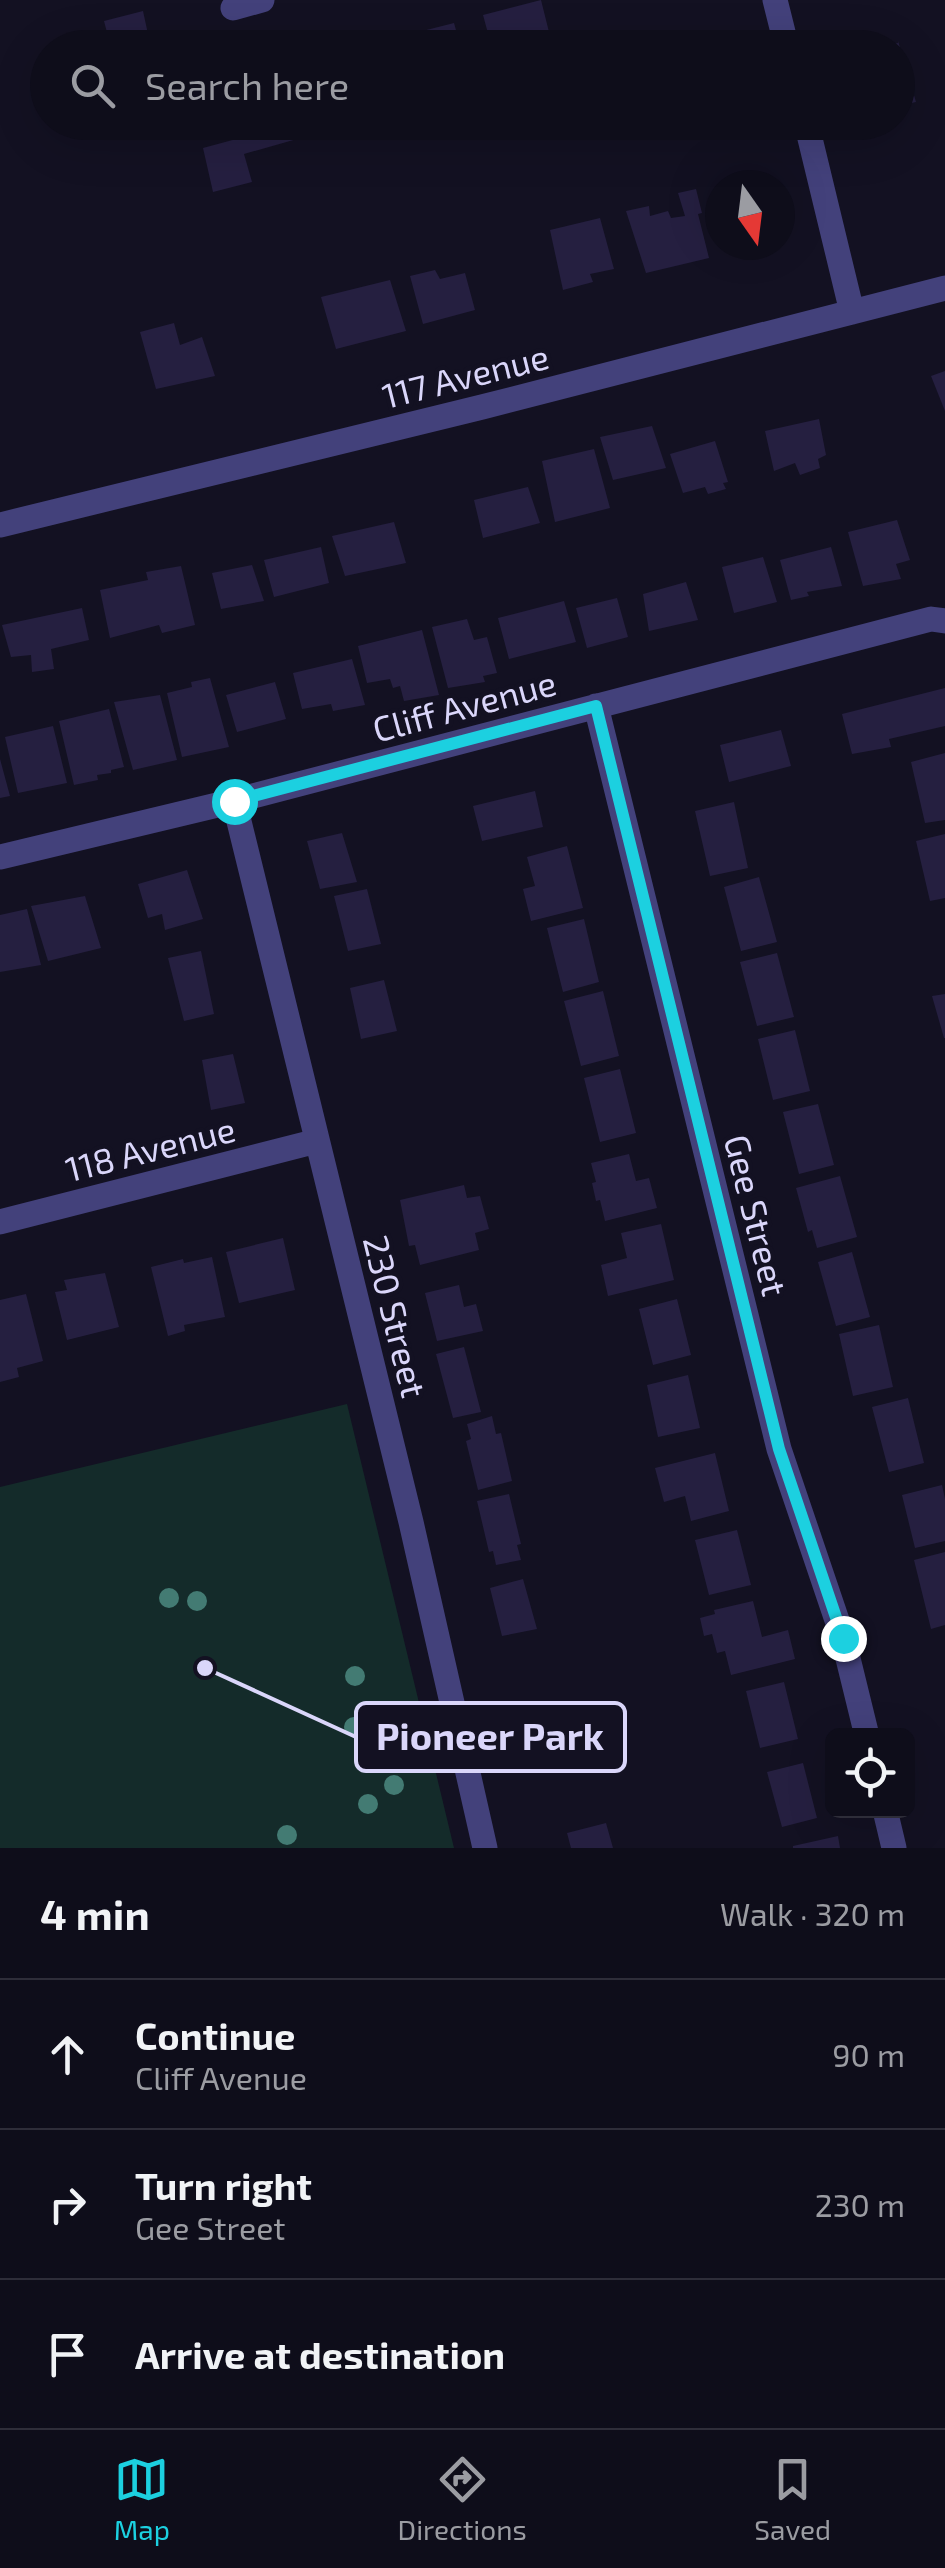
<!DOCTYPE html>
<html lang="en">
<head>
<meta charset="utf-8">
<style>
  :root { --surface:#0e0d1a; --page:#1c1b27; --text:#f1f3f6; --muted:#9b9ca2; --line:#2e2d39; --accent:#1cd0e0 }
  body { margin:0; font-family:"Exo 2",sans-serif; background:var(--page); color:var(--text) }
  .controls { position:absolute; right:30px; bottom:30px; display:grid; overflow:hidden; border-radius:15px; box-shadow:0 10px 40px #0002 }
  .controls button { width:90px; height:90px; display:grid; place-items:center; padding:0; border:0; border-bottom:2px solid var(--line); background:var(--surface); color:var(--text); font:50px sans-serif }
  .compass { position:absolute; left:705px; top:170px; width:90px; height:90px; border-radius:50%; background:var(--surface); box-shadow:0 10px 40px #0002; rotate:166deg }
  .stop { position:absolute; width:30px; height:30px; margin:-22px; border:8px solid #1cd0e0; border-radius:50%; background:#fff }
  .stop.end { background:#1cd0e0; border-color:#fff; box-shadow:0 2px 10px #0008 }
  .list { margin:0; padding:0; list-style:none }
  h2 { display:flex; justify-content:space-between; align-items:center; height:130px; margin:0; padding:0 40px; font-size:42px }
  h2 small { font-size:32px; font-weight:400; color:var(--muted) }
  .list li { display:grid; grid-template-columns:65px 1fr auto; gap:30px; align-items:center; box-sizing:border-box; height:150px; padding:0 40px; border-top:2px solid var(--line) }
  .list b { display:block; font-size:38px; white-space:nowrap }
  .list p { margin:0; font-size:32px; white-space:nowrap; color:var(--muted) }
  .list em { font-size:32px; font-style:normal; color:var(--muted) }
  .icon { flex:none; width:55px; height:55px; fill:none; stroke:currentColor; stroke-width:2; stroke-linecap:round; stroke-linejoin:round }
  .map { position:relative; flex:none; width:945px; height:1848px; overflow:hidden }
  .search { position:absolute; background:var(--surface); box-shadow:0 10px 40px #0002; left:30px; right:30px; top:30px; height:110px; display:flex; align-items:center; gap:25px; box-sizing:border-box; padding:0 35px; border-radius:55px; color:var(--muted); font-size:38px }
  .sheet { height:580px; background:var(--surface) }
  nav { display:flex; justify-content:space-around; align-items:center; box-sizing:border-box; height:140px; border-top:2px solid var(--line); background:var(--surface); font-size:28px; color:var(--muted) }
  nav a { display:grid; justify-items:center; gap:5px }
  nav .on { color:var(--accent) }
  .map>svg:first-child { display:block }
  .green { fill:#142b2a }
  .building { fill:#251f40 }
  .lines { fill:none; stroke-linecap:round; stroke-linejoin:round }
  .street { stroke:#43417b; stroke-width:25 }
  .tree { fill:#437b73 }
  .route { stroke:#1cd0e0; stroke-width:12 }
  .labels { text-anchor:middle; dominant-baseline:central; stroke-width:9; stroke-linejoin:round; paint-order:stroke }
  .street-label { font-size:35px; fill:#dad6fa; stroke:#131122 }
  .leader { fill:none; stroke:#dad6fa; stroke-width:4 }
  .callout-dot { fill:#dad6fa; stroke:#131122; stroke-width:4 }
  .callout { fill:#131122; stroke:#dad6fa; stroke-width:4 }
  .callout-label { font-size:38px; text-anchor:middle; font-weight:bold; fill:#dad6fa }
</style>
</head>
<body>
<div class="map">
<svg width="945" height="1848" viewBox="0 0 945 1848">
  <rect width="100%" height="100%" fill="#131122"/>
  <!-- green -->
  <path class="green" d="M 347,1404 L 454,1848 L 0,1848 L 0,1487 Z"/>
  <!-- building -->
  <path class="building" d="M 541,0 L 551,40 L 520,48 L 492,48 L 483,15 Z
    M 143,11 L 151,48 L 111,48 L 104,21 Z
    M 454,23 L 461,48 L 398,48 L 395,38 Z
    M 898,41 L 916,102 L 898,106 L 898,48 L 886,46 L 898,43 Z
    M 235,122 L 308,122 L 311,135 L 244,154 L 252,182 L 213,192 L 203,148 L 240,138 Z
    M 696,189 L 702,213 L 698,214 L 709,258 L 646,273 L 626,211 L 649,206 L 650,216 L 668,211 L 671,218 L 685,216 L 678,193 Z
    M 600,218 L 614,269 L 590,274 L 593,282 L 563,290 L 550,230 Z
    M 435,270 L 440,279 L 465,273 L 475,310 L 423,324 L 410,276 Z
    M 390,280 L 406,331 L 336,349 L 321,297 Z
    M 174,323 L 180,345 L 202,337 L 215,376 L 156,389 L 140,332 Z
    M 945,371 L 945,411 L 931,376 Z
    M 819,419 L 826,455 L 818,459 L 820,468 L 800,475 L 795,463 L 774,471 L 765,431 Z
    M 652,426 L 666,468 L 613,480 L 600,437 Z
    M 715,441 L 728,482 L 723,483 L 726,489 L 708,494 L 705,487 L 683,493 L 670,454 Z
    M 594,449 L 610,508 L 555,522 L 542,461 Z
    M 528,487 L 540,523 L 483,538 L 474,500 Z
    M 897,520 L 910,560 L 896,564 L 901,579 L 863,586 L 848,532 Z
    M 394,522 L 406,563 L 345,576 L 332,536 Z
    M 321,547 L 329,583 L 274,597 L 264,560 Z
    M 831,547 L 842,586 L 807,592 L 809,596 L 791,600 L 780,560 Z
    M 763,557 L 777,602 L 734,613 L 722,567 Z
    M 252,565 L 264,601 L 221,609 L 212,573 Z
    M 181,566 L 195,625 L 162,633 L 159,625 L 110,638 L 100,590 L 148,580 L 146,572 Z
    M 686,582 L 698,620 L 649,631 L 643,594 Z
    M 617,598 L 628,637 L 587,648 L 576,608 Z
    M 564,601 L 576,642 L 509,659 L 498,618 Z
    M 82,608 L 89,640 L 51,649 L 54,669 L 32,672 L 31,655 L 11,657 L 2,625 Z
    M 467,619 L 474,640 L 487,637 L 497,673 L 483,676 L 485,682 L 448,688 L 432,627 Z
    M 422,630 L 439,695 L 404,701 L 400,686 L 393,688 L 390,679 L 367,683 L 358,646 Z
    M 352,659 L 365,705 L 333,711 L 331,704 L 302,709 L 293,673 Z
    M 210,678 L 229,747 L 182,757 L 167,693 L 192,687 L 191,682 Z
    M 275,682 L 286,719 L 237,732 L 226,695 Z
    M 945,688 L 945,726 L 889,739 L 891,747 L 852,754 L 842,714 Z
    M 160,695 L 177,760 L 133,770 L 114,702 Z
    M 109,709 L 124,767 L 111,770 L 111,773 L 97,775 L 98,780 L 74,785 L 59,721 Z
    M 53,726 L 67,783 L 18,793 L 5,737 Z
    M 781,730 L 791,766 L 729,782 L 720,745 Z
    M 945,753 L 945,820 L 925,823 L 911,762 Z
    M 0,759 L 10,796 L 0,798 Z
    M 535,791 L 543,827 L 482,841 L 473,806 Z
    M 734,802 L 748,868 L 710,876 L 695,811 Z
    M 342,833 L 357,882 L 320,889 L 307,841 Z
    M 945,834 L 945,898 L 930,901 L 916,841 Z
    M 567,846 L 583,908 L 531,921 L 523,889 L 535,886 L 527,857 Z
    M 187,870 L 203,919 L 165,930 L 162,914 L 148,918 L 138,884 Z
    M 759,877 L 777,942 L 741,951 L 724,887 Z
    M 367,889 L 381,944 L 348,951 L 334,896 Z
    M 85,896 L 101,948 L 48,961 L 31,906 Z
    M 27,909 L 41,965 L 0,972 L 0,915 Z
    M 584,919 L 599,982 L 563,992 L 547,928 Z
    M 201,951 L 214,1014 L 184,1021 L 168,958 Z
    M 777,953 L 794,1017 L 757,1026 L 740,962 Z
    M 384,980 L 397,1031 L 361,1039 L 350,988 Z
    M 603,991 L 619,1056 L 581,1066 L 564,1001 Z
    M 945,994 L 945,1038 L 944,1038 L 932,996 Z
    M 795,1030 L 810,1091 L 773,1100 L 758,1039 Z
    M 233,1054 L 245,1103 L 211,1110 L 202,1060 Z
    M 620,1069 L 636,1133 L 600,1142 L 584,1078 Z
    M 818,1104 L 834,1165 L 799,1174 L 783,1112 Z
    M 629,1154 L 636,1181 L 649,1178 L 657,1208 L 605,1221 L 600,1200 L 596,1201 L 592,1183 L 596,1182 L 591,1163 Z
    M 840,1176 L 857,1237 L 817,1248 L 812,1230 L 808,1232 L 796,1188 Z
    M 464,1185 L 467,1198 L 480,1196 L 489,1229 L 475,1233 L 479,1250 L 420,1265 L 415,1245 L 409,1246 L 400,1200 Z
    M 661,1224 L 674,1280 L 608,1296 L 601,1265 L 627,1258 L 621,1233 Z
    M 283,1238 L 295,1290 L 239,1303 L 226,1252 Z
    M 852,1252 L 870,1317 L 836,1326 L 818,1262 Z
    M 212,1257 L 225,1317 L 184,1325 L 185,1331 L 168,1336 L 151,1267 L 183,1259 L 184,1263 Z
    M 105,1273 L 119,1327 L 67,1340 L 55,1292 L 67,1290 L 64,1280 Z
    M 459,1285 L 464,1307 L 476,1304 L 483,1331 L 437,1341 L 425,1293 Z
    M 26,1294 L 43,1361 L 17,1368 L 19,1377 L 0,1382 L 0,1300 Z
    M 677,1299 L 691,1355 L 653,1365 L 639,1309 Z
    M 879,1325 L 893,1387 L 853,1396 L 839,1334 Z
    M 464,1347 L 481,1412 L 453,1418 L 436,1354 Z
    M 688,1375 L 700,1428 L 658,1437 L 647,1385 Z
    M 908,1398 L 924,1463 L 889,1472 L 872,1407 Z
    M 492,1416 L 496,1434 L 501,1433 L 512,1481 L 478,1490 L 466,1441 L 471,1439 L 467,1424 Z
    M 715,1453 L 729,1511 L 691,1521 L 685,1496 L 664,1502 L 655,1468 Z
    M 942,1485 L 945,1499 L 945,1541 L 915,1548 L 902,1495 Z
    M 509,1494 L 521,1544 L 517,1545 L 521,1560 L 496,1565 L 493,1551 L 489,1552 L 477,1501 Z
    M 737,1530 L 751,1585 L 709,1595 L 695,1540 Z
    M 945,1552 L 945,1625 L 931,1629 L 914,1560 Z
    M 523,1579 L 537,1629 L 502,1636 L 490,1588 Z
    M 753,1601 L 762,1637 L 788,1630 L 795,1659 L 731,1675 L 725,1651 L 717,1653 L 712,1634 L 704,1636 L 700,1618 L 715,1614 L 714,1610 Z
    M 784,1682 L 798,1739 L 760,1748 L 746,1691 Z
    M 803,1763 L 817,1818 L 782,1827 L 767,1772 Z
    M 606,1823 L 613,1848 L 571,1848 L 567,1833 Z
    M 838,1836 L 840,1848 L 793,1848 L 793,1846 Z"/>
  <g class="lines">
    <!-- street -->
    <path class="street" d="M 775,0 L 787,48
      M 233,8 L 262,0
      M 806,122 L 852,312
      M 0,525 L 482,407 L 945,288
      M 596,706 L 779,1449 L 843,1638 L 867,1736
      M 234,801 L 411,1522 L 485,1848
      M 0,857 L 234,801 L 931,619 L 945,621
      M 0,1222 L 317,1141
      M 885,1810 L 894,1848"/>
  </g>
  <!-- trees -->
  <g class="tree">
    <circle cx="169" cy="1598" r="10"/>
    <circle cx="197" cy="1601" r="10"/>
    <circle cx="355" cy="1676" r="10"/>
    <circle cx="354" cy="1727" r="10"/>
    <circle cx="394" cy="1785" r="10"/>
    <circle cx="368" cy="1804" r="10"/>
    <circle cx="287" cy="1835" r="10"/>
  </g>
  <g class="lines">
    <!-- route -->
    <path class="route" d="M 234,801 L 596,706 L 779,1449 L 843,1638"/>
  </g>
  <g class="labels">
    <!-- street labels -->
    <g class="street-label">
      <text transform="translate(465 375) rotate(-14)">117 Avenue</text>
      <text transform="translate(464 705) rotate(-15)">Cliff Avenue</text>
      <text transform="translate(150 1148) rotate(-14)">118 Avenue</text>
      <text transform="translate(757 1215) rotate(76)">Gee Street</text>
      <text transform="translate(396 1316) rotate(76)">230 Street</text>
    </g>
  </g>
  <!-- callouts -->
  <path class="leader" d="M205 1668L356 1737"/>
  <circle class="callout-dot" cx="205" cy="1668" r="10"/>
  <rect class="callout" x="356" y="1703" width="269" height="68" rx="10"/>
  <g class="callout-label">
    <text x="490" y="1750">Pioneer Park</text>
  </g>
</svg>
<div class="controls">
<button><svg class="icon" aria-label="locate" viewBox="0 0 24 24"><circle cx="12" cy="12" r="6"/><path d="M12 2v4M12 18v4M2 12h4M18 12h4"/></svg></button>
</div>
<svg class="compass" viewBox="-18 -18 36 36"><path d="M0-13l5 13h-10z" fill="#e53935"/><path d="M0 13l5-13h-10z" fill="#9b9ca2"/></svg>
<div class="stop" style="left:234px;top:801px"></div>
<div class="stop end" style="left:843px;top:1638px"></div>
<div class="search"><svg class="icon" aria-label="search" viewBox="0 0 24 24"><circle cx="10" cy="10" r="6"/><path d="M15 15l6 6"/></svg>Search here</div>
</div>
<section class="sheet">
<h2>4 min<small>Walk · 320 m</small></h2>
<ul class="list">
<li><svg class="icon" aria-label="ahead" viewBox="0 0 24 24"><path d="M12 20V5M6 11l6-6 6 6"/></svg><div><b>Continue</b><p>Cliff Avenue</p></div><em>90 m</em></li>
<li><svg class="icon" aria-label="right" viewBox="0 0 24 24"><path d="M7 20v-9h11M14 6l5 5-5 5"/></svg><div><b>Turn right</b><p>Gee Street</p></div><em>230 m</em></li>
<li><svg class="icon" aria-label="arrive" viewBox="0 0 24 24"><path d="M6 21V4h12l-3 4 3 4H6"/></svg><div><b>Arrive at destination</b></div></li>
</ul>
</section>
<nav>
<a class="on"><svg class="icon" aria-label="map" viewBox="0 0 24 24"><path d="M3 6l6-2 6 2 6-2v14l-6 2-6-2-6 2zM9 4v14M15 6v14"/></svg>Map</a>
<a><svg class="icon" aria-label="directions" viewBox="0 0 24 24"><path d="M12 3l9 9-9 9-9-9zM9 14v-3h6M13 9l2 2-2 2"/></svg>Directions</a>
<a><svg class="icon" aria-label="saved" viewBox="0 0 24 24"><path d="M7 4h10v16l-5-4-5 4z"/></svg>Saved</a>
</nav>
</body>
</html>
